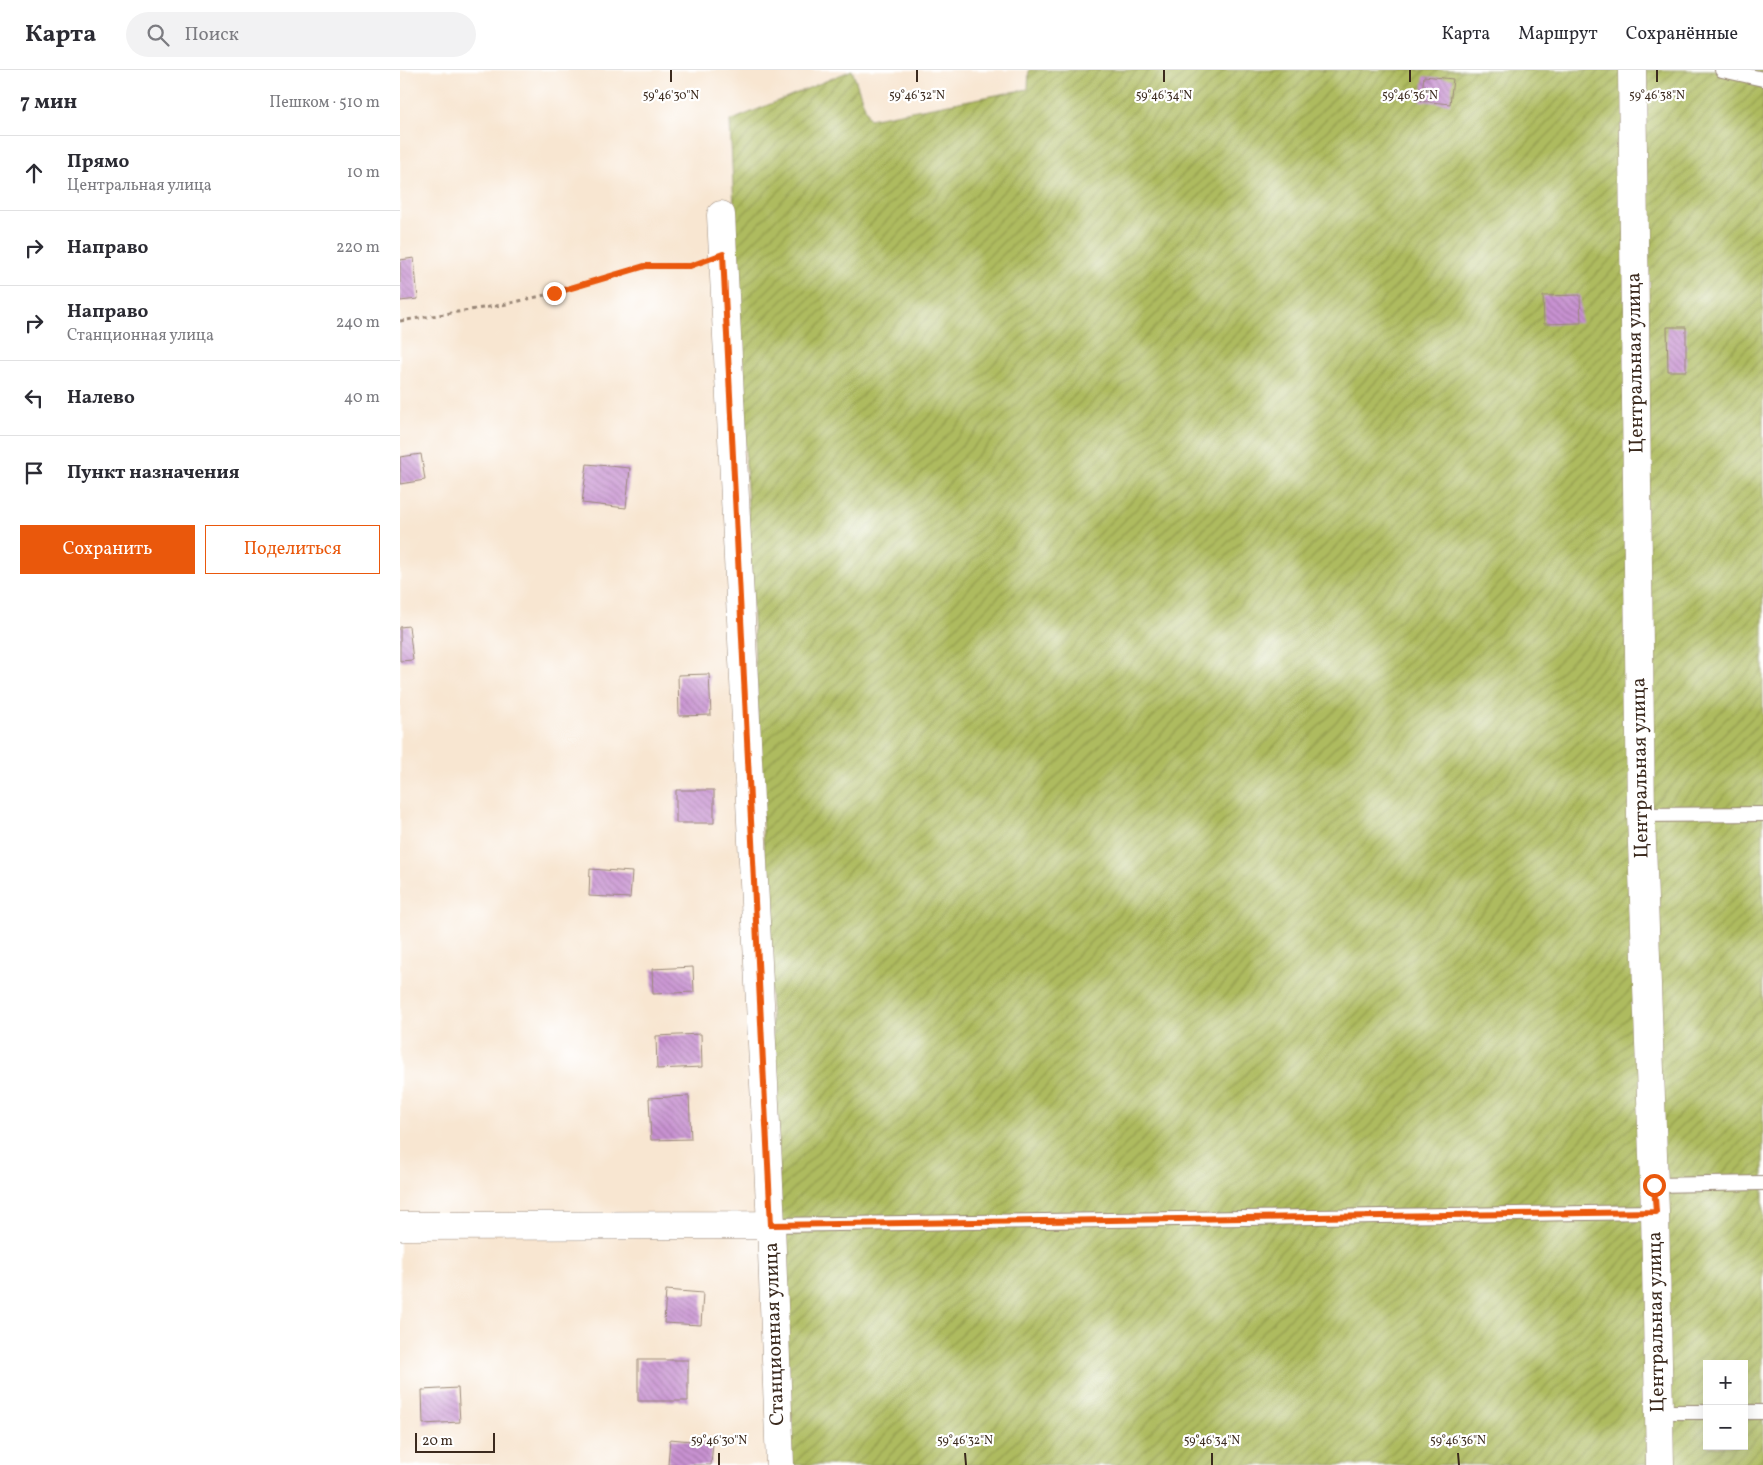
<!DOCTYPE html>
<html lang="ru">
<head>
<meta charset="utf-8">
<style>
  :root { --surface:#fff; --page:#f2f2f3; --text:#2b2b33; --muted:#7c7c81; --line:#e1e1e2; --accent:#ea580c }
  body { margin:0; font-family:Vollkorn,serif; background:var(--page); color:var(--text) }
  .controls { position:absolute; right:15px; bottom:15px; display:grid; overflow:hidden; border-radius:0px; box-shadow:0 5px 20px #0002 }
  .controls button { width:45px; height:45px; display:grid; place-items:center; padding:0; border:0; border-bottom:1px solid var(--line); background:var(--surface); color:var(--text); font:25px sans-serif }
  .scale { position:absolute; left:15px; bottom:12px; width:80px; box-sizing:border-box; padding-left:5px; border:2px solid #3b2a1e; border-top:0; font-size:14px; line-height:18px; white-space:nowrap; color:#3b2a1e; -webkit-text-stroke:4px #fff; paint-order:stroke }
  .stop { position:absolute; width:15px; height:15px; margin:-11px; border:4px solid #ea580c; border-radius:50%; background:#fff }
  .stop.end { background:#ea580c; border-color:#fff; box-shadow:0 1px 5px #0008 }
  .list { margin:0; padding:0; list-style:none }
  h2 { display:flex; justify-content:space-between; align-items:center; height:65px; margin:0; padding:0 20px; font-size:21px }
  h2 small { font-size:16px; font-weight:400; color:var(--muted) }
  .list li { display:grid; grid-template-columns:32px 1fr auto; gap:15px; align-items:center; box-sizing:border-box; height:75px; padding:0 20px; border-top:1px solid var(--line) }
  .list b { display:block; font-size:19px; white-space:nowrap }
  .list p { margin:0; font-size:16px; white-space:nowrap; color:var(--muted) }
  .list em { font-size:16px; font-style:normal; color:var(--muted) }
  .actions { display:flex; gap:10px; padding:15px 20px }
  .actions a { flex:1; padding:11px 0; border:1px solid var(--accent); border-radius:0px; text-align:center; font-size:18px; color:var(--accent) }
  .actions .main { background:var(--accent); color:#fff }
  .icon { flex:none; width:28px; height:28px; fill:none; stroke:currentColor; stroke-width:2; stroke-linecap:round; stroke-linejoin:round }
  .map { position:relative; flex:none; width:1363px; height:1395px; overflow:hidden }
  header { display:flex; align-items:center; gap:30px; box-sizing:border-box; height:70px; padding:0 25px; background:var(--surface); border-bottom:1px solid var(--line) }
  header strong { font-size:24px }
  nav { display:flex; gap:28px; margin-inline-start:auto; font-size:18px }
  .search { width:350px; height:45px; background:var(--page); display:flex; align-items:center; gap:12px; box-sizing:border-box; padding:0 18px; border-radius:28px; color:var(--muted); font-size:19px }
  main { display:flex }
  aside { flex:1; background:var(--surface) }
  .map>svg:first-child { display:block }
  .garden { fill:url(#garden-furrows); stroke:#74723e; fill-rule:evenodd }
  .building { fill:url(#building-back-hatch) }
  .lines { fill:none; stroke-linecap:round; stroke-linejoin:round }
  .service-casing { stroke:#9a8878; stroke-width:16 }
  .minor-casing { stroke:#9a8878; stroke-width:29 }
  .path { stroke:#9a8878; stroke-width:3; stroke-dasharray:4 4; stroke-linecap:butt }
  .service { stroke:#fff; stroke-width:14 }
  .minor { stroke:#fff; stroke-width:28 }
  .route { stroke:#ea580c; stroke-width:6 }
  .ticks { fill:none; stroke:#3b2a1e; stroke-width:2 }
  .labels { text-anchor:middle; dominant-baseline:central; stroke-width:4.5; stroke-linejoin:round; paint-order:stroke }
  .street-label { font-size:20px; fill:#3b2a1e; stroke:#fff }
  .ticks-label { font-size:12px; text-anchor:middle; fill:#3b2a1e; stroke:#fff; stroke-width:4.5; stroke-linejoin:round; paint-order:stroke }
</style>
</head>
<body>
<header>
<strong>Карта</strong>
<div class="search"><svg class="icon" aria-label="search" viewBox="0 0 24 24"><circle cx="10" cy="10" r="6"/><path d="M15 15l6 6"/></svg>Поиск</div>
<nav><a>Карта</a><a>Маршрут</a><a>Сохранённые</a></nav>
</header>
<main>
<aside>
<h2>7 мин<small>Пешком · 510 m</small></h2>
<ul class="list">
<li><svg class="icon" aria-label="ahead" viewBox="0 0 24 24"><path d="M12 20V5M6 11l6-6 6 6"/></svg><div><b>Прямо</b><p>Центральная улица</p></div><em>10 m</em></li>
<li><svg class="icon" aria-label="right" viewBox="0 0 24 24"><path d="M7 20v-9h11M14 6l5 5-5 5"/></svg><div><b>Направо</b></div><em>220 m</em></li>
<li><svg class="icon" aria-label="right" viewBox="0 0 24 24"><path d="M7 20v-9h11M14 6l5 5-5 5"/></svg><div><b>Направо</b><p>Станционная улица</p></div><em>240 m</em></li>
<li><svg class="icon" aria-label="left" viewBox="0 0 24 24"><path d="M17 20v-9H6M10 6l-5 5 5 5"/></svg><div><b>Налево</b></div><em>40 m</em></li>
<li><svg class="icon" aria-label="arrive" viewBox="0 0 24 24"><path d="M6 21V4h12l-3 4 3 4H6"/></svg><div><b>Пункт назначения</b></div></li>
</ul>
<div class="actions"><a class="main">Сохранить</a><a>Поделиться</a></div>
</aside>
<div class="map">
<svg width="1363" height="1395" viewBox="0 0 1363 1395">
  <defs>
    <pattern id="garden-furrows" width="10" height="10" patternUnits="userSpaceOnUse" patternTransform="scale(1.25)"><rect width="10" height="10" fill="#aebb5e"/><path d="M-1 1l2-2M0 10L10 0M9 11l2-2" fill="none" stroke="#8f984d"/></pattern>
    <pattern id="building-back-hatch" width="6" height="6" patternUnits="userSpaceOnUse" patternTransform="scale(1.25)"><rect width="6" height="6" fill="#c892d1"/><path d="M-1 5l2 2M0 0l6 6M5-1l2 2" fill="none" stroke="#a477a9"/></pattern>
  </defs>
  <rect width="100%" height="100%" fill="#fff"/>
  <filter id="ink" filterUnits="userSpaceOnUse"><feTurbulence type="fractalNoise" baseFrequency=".02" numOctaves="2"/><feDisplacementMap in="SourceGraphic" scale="10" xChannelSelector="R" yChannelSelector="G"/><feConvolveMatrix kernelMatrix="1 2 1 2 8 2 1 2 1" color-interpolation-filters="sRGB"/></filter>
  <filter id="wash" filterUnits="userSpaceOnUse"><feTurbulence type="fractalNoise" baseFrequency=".0096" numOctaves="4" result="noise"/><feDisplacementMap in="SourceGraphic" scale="20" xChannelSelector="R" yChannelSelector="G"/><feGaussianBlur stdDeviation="1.12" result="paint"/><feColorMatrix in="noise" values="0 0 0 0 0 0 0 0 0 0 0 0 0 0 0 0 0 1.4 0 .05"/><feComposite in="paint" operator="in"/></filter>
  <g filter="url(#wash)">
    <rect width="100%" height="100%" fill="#f8e6d1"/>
    <!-- garden -->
    <path class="garden" d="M 452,0 L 469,49 L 628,19 L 629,0 L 1363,0 L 1363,1395 L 392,1395 L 330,51 ZM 1307,1294 L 1344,1294 L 1344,1376 L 1307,1376 Z"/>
    <g id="blocks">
      <!-- building -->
      <path class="building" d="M 1024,6 L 1053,9 L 1050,34 L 1021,31 Z
        M 14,188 L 18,229 L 0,231 L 0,190 Z
        M 1180,225 L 1181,253 L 1144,254 L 1143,226 Z
        M 1267,257 L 1286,257 L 1286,301 L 1268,301 Z
        M 21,384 L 25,410 L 0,414 L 0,387 Z
        M 187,394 L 230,398 L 226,438 L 182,433 Z
        M 9,556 L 13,590 L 0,591 L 0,557 Z
        M 309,604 L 311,645 L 279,646 L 278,605 Z
        M 276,720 L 314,720 L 314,753 L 276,753 Z
        M 190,799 L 232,802 L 230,828 L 189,826 Z
        M 293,897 L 294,922 L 253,924 L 252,899 Z
        M 301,964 L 302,997 L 257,999 L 256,966 Z
        M 289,1026 L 291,1069 L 251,1070 L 249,1028 Z
        M 266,1220 L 303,1223 L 301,1255 L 264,1253 Z
        M 238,1290 L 288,1290 L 288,1331 L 238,1331 Z
        M 58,1318 L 60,1352 L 23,1354 L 22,1320 Z
        M 270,1369 L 313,1373 L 311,1395 L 268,1395 Z"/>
    </g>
  </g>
  <g filter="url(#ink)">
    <use href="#blocks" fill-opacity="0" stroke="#9a8878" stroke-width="1"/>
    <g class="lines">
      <defs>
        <path id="service" d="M 1322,0 L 1363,9
          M 1241,745 L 1363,744
          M 1254,1115 L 1363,1113
          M 371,1155 L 1255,1142
          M 1259,1342 L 1307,1342
          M 1344,1342 L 1363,1342"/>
        <path id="minor" d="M 1232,0 L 1241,745 L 1255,1142 L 1260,1395
          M 321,145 L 371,1155 L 380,1395
          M 0,1156 L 371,1155"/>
      </defs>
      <!-- service casing -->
      <use href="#service" class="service-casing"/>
      <!-- minor casing -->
      <use href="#minor" class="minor-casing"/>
      <!-- path -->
      <path class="path" d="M 0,251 L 102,235 L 154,223 L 245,196 L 290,196 L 296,194"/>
      <!-- service -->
      <use href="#service" class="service"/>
      <!-- minor -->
      <use href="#minor" class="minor"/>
    </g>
  </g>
  <g class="lines" filter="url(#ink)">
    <!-- route -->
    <path class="route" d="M 154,223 L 245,196 L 290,196 L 323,184 L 371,1155 L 1256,1142 L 1254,1115"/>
  </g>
  <!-- ticks -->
  <path class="ticks" d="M 271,0 L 271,12M 517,0 L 517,12M 764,0 L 764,12M 1010,0 L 1010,12M 1257,0 L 1257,12M 319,1383 L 319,1395M 565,1383 L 566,1395M 812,1383 L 812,1395M 1058,1383 L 1059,1395"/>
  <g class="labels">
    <!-- street labels -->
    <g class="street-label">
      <text transform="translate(1236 293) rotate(-91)">Центральная улица</text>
      <text transform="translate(1241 698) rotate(-91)">Центральная улица</text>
      <text transform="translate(1257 1252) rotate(-91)">Центральная улица</text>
      <text transform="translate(375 1264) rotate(-92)">Станционная улица</text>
    </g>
  </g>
  <g class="ticks-label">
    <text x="271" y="29">59°46'30"N</text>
    <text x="517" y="29">59°46'32"N</text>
    <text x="764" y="29">59°46'34"N</text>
    <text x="1010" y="29">59°46'36"N</text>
    <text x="1257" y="29">59°46'38"N</text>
    <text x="319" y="1374">59°46'30"N</text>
    <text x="565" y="1374">59°46'32"N</text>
    <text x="812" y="1374">59°46'34"N</text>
    <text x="1058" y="1374">59°46'36"N</text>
  </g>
</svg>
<div class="controls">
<button>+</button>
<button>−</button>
</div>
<div class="scale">20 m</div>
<div class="stop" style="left:1254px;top:1115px"></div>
<div class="stop end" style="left:154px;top:223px"></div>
</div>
</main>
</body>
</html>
